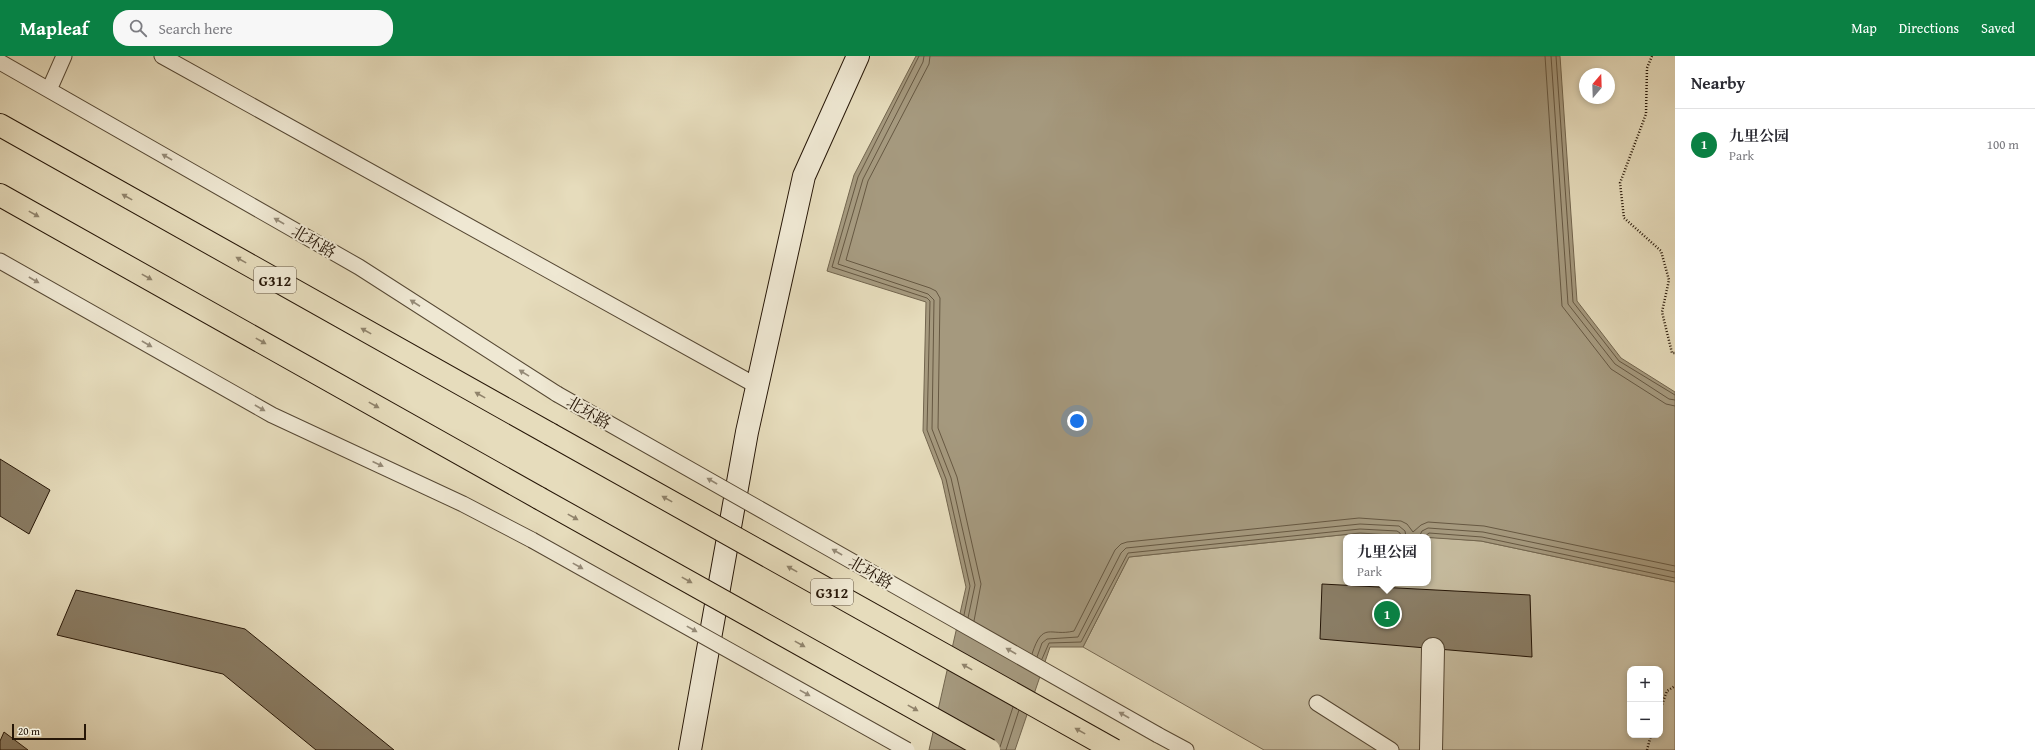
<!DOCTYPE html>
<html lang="en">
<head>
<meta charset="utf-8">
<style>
  :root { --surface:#fff; --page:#f7f7f7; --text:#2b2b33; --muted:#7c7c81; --line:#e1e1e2; --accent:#0b8043 }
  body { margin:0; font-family:"Gentium Book Plus","Noto Serif SC",serif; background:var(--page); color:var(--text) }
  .controls { position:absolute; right:12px; bottom:12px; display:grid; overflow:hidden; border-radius:8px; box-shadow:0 2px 6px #0003 }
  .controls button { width:36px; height:36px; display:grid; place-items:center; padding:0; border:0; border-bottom:1px solid var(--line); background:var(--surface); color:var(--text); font:20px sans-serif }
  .compass { position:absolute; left:1579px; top:12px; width:36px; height:36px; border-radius:50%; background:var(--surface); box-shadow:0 2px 6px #0003; rotate:19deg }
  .scale { position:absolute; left:12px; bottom:10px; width:74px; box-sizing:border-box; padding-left:4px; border:2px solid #261607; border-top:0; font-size:11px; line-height:14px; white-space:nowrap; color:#261607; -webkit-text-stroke:3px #efe8d3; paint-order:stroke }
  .you { position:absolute; left:1077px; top:365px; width:14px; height:14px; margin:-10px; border:3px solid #fff; border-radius:50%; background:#1a73e8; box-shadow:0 0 0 6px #1a73e833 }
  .badge { display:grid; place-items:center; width:26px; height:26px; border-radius:50%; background:var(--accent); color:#fff; font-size:13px; font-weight:700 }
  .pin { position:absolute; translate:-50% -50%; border:2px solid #fff; box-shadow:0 1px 4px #0006 }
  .popup { position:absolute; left:1343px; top:478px; width:88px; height:52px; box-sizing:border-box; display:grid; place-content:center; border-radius:8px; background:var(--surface); filter:drop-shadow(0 1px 3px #0005); font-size:13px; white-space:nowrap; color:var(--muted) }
  .popup b { font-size:15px; color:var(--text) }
  .popup::after { content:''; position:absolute; left:50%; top:100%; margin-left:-8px; border:8px solid transparent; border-top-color:var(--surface) }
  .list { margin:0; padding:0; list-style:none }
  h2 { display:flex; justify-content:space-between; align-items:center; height:52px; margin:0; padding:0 16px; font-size:17px }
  h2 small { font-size:13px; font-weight:400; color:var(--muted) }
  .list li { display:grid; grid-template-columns:26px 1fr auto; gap:12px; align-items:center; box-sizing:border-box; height:72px; padding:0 16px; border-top:1px solid var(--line) }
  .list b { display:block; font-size:15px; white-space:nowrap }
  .list p { margin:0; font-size:13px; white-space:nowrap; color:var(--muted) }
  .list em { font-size:13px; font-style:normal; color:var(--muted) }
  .icon { flex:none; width:22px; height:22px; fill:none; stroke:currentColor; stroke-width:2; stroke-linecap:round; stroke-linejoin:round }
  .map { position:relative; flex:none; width:1675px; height:694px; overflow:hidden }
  header { display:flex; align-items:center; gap:24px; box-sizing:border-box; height:56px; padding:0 20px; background:var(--accent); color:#fff }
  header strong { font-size:19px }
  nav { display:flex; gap:22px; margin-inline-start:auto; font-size:14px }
  .search { width:280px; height:36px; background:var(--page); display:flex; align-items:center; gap:10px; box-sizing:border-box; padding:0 14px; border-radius:16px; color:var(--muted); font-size:15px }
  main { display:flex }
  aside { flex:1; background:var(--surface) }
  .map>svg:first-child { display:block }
  .green { fill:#c5ba9d; stroke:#766852; fill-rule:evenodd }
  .water { fill:#a5997e; stroke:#72654e }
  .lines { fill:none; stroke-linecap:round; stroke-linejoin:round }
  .shore { stroke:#665842; stroke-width:1 }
  .building { fill:#8a7d65; stroke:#261607 }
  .lane-casing { stroke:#564834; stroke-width:17 }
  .street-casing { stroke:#564834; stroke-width:24 }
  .secondary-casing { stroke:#261607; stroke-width:24 }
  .highway-casing { stroke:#261607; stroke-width:24 }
  .path { stroke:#261607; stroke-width:2.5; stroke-dasharray:1 2; stroke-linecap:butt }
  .lane { stroke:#efe8d3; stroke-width:15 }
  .street { stroke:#efe8d3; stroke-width:22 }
  .secondary { stroke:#efe8d3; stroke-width:22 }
  .highway { stroke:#e6dcbc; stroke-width:22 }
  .lane-bridge-casing { stroke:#564834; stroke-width:17; stroke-linecap:butt }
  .highway-bridge-casing { stroke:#261607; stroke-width:24; stroke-linecap:butt }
  .lane-bridge { stroke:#efe8d3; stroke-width:15 }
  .highway-bridge { stroke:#e6dcbc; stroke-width:22 }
  .oneway { fill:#958a77 }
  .oneway2 { fill:#90836b }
  .labels { text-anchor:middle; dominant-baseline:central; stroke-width:4; stroke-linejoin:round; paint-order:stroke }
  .shield { fill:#efe8d3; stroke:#625544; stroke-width:1 }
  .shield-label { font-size:15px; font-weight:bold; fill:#261607 }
  .street-label { font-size:16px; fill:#261607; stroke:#efe8d3 }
</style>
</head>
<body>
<header>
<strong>Mapleaf</strong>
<div class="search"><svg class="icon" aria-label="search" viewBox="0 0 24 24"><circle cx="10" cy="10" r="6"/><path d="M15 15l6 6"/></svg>Search here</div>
<nav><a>Map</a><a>Directions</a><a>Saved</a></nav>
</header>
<main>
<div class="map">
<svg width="1675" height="694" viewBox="0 0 1675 694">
  <rect width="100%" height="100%" fill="#e6dcbc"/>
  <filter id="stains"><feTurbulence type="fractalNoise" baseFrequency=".005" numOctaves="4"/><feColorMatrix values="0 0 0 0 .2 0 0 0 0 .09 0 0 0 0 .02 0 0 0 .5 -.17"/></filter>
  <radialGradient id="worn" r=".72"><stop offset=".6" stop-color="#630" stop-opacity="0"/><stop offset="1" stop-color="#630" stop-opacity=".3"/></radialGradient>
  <!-- green -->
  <path class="green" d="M 1360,477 L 1426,481 L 1346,481 L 1346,527 L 1428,527 L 1428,481 L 1481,485 L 1675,526 L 1675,694 L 1264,694 L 1083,591 L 1129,501 ZM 1630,613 L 1660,613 L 1660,679 L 1630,679 Z"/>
  <!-- water -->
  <path class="water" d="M 916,0 L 1560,0 L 1577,245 L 1621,302 L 1675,336 L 1675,526 L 1481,485 L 1360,477 L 1129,501 L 1083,591 L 1050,591 L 1015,694 L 929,694 L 966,531 L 942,424 L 923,375 L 926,246 L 827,215 L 854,119 Z"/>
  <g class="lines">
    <!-- shore -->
    <path class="shore" d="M 919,0 L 858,121 L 832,211 L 927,242 L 930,245 L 927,374 L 946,423 L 970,530 L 964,559
      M 924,0 L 923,6 L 863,123 L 838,208 L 928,238 L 934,244 L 932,373 L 951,422 L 975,529 L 968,562
      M 930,0 L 929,8 L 868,125 L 846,204 L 930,232 L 936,235 L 940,242 L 938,372 L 957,421 L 981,528 L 974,565
      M 1545,0 L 1562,250 L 1611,313 L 1666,348 L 1675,350
      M 1551,0 L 1568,248 L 1615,308 L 1669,343 L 1675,344
      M 1556,0 L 1573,246 L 1619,305 L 1675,339
      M 1419,481 L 1422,475 L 1428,472 L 1483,476 L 1675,516
      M 1424,481 L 1429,477 L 1482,481 L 1675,522
      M 1032,598 C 1043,564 1050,581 1074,575 L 1115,494 L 1121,488 L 1127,486 L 1359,462 L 1401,465 L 1407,468 L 1413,476 L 1421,469 L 1428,466 L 1484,470 L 1675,510
      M 1037,601 L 1042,587 L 1047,583 L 1078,581 L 1121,497 L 1126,492 L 1360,468 L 1399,470 L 1405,475 L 1406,481
      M 1042,603 L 1049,587 L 1081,586 L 1128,497 L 1360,473 L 1397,475 L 1400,477 L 1401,481
      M 1000,691 L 1013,651
      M 1006,694 L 1019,654"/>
  </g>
  <!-- building -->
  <path class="building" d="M 0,403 L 50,434 L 29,478 L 0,460 Z
    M 1322,528 L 1530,539 L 1532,601 L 1320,583 Z
    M 76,534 L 245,573 L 394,694 L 316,694 L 223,618 L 57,579 Z
    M 4,676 L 28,694 L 0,694 L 0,685 Z"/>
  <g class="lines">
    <defs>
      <path id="lane" d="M 162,0 L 757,330
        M 0,6 L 359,211 L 557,338
        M 49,34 L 64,0
        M 0,205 L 272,359 L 463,448 L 532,484
        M 1317,647 L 1391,694
        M 1158,679 L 1186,694"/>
      <path id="street" d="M 1431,694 L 1433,593"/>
      <path id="secondary" d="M 690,694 L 747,376 L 804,120 L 858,0"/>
      <path id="highway" d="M 0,69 L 550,378
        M 0,139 L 539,442"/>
    </defs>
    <!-- lane casing -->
    <use href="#lane" class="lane-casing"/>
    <!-- street casing -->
    <use href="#street" class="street-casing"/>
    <!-- secondary casing -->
    <use href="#secondary" class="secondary-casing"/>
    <!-- highway casing -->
    <use href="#highway" class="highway-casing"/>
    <!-- path -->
    <path class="path" d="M 1652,0 L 1647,12 L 1646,58 L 1620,127 L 1624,162 L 1661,195 L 1669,224 L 1662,256 L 1672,297 L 1675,297
      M 1660,654 L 1667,635 L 1675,630
      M 1647,694 L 1651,679"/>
    <!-- lane -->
    <use href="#lane" class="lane"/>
    <!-- street -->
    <use href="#street" class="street"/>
    <!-- secondary -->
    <use href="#secondary" class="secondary"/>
    <!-- highway -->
    <use href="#highway" class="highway"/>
    <defs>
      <path id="lane-bridge" d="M 557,338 L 1158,679
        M 532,484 L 907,694"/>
      <path id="highway-bridge" d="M 550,378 L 1114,694
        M 539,442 L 989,694"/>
    </defs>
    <!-- lane-bridge casing -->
    <use href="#lane-bridge" class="lane-bridge-casing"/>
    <!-- highway-bridge casing -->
    <use href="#highway-bridge" class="highway-bridge-casing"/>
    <!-- lane-bridge -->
    <use href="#lane-bridge" class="lane-bridge"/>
    <!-- highway-bridge -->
    <use href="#highway-bridge" class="highway-bridge"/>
  </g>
  <!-- one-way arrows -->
  <defs><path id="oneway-solid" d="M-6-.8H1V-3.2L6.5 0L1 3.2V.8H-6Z"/></defs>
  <g class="oneway">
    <use href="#oneway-solid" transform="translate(167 101) rotate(-150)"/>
    <use href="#oneway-solid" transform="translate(279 165) rotate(-150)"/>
    <use href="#oneway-solid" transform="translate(34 224) rotate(30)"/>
    <use href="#oneway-solid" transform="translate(415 247) rotate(-147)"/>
    <use href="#oneway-solid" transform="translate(147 288) rotate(30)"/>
    <use href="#oneway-solid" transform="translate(524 317) rotate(-148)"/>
    <use href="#oneway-solid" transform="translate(260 352) rotate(30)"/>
    <use href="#oneway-solid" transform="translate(378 408) rotate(25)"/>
    <use href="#oneway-solid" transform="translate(712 425) rotate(-150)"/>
    <use href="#oneway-solid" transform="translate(837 496) rotate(-150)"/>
    <use href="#oneway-solid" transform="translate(578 510) rotate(29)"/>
    <use href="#oneway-solid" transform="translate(692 573) rotate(29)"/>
    <use href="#oneway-solid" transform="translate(1011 595) rotate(-150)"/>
    <use href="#oneway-solid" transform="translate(805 637) rotate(29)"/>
    <use href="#oneway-solid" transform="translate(1124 659) rotate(-150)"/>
  </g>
  <g class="oneway2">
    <use href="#oneway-solid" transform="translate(127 141) rotate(-151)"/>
    <use href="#oneway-solid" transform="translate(34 158) rotate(29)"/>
    <use href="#oneway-solid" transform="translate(241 204) rotate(-151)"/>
    <use href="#oneway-solid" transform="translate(147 221) rotate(29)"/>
    <use href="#oneway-solid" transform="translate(366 275) rotate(-151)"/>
    <use href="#oneway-solid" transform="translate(261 285) rotate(29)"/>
    <use href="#oneway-solid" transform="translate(480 339) rotate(-151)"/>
    <use href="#oneway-solid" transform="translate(374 349) rotate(29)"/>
    <use href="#oneway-solid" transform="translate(667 443) rotate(-151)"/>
    <use href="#oneway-solid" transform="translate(573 461) rotate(29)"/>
    <use href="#oneway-solid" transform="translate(792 513) rotate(-151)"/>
    <use href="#oneway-solid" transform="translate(687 524) rotate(29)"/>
    <use href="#oneway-solid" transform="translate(800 588) rotate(29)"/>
    <use href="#oneway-solid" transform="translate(967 611) rotate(-151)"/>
    <use href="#oneway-solid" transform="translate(913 652) rotate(29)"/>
    <use href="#oneway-solid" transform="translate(1080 675) rotate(-151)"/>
  </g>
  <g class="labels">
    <!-- shield labels -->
    <g class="shield">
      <rect x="254" y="211" width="42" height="26" rx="3"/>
      <rect x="811" y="523" width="42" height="26" rx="3"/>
    </g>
    <g class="shield-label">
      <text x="275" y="224">G312</text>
      <text x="832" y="536">G312</text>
    </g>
    <!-- street labels -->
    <g class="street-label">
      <text transform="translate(314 185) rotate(30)">北环路</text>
      <text transform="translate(589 356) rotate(30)">北环路</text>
      <text transform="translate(871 516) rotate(30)">北环路</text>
    </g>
  </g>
  <rect width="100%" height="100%" filter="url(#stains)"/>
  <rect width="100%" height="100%" fill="url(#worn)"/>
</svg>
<div class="controls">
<button>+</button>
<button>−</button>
</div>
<svg class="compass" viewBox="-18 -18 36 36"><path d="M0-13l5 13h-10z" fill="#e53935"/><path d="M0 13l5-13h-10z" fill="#7c7c81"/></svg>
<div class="scale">20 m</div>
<div class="you"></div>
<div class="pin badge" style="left:1387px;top:558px">1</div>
<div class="popup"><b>九里公园</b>Park</div>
</div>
<aside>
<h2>Nearby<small></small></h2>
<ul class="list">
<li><span class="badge">1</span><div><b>九里公园</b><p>Park</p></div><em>100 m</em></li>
</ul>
</aside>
</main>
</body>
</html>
